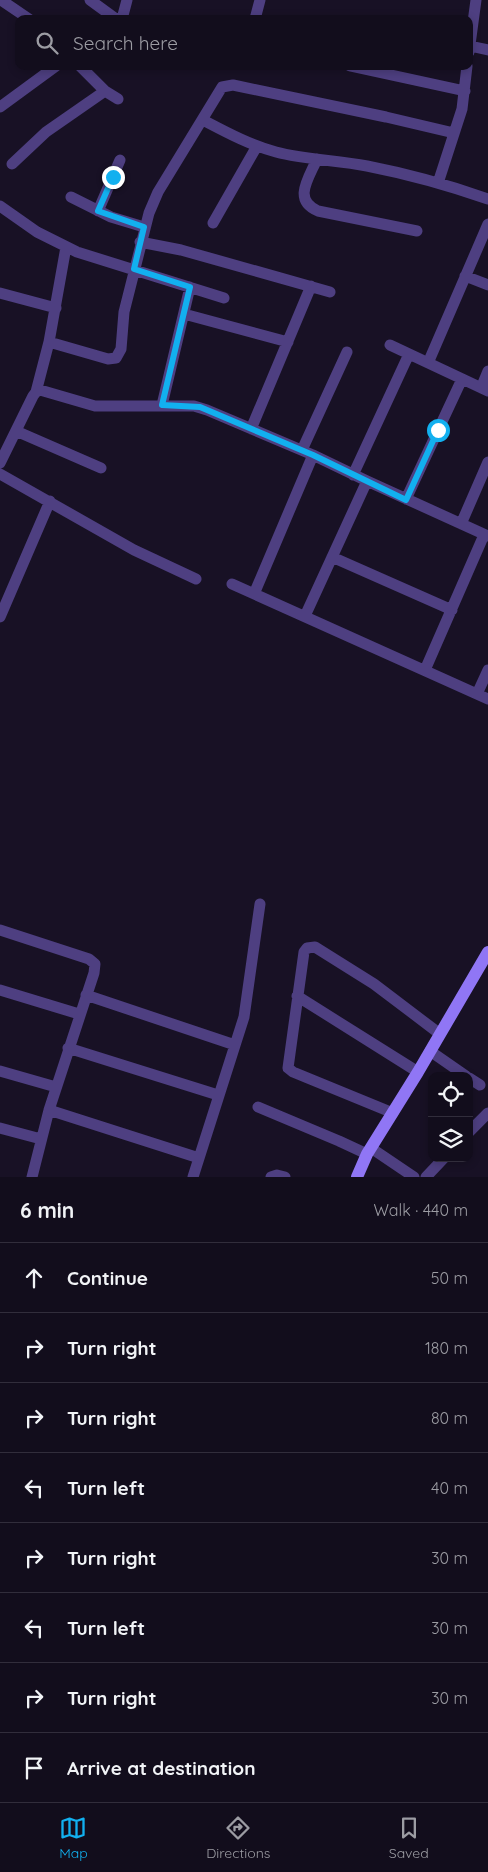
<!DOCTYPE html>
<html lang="en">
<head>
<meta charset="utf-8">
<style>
  :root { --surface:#120d1c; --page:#1f1b29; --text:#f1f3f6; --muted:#9c9ca3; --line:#312d3b; --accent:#12b0ef }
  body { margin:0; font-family:Quicksand,sans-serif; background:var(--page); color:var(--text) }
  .controls { position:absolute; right:15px; bottom:15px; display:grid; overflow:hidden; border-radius:10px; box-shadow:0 2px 8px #0003 }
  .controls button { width:45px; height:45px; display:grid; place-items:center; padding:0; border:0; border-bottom:1px solid var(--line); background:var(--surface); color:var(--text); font:25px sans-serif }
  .stop { position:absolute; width:15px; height:15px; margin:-11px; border:4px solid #12b0ef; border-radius:50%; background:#fff }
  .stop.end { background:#12b0ef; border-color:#fff; box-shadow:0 1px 5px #0008 }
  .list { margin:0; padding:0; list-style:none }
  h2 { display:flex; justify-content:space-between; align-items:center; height:65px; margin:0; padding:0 20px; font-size:21px }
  h2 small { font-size:16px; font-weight:400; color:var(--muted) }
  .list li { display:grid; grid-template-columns:32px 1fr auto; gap:15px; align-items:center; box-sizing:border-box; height:70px; padding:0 20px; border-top:1px solid var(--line) }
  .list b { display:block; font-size:19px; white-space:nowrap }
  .list em { font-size:16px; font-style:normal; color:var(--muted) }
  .icon { flex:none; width:28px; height:28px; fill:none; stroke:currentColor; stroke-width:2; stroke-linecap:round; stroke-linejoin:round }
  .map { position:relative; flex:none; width:488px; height:1177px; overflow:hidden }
  .search { position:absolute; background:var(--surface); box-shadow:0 2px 8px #0003; left:15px; right:15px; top:15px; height:55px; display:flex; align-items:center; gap:12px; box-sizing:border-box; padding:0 18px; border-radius:10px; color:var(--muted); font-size:19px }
  .sheet { height:625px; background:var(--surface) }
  nav { display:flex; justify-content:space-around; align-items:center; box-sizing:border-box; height:70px; border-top:1px solid var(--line); background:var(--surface); font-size:14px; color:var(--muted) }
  nav a { display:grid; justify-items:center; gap:2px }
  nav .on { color:var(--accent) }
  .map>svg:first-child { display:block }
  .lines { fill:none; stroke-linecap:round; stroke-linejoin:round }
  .street { stroke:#4e3f81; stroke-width:11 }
  .secondary { stroke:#9076f5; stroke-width:12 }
  .route { stroke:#12b0ef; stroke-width:6 }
</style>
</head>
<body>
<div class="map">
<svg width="488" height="1177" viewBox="0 0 488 1177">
  <rect width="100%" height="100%" fill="#181125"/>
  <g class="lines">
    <!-- street -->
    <path class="street" d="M 1,0 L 29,19
      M 90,0 L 116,19
      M 122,19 L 127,0
      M 255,19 L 260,0
      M 470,46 L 488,50
      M 469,52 L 476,0
      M 80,66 L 105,91 L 118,99
      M 350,66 L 465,91
      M 0,107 L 56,66
      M 203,120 C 226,132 250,145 276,152 C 306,160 337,160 367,166 C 408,174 448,185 488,199
      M 317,159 C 309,178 292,200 318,211 L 417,231
      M 12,164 L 46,132 L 105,91
      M 438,183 L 462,109 L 467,66
      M 71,197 L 111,217 L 144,227
      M 0,206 L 37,232 L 77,252 L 224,298
      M 98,211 L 120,160
      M 213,223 L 257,146
      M 140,242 L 181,250 L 330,292
      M 465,276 L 488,285
      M 0,293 L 56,308
      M 184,314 L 288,342
      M 49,342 L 108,359 L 116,358 L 121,349 L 124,312 L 149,213 L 158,192 L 222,87 L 233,85 L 386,117 L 454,133
      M 390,345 L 488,391
      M 428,363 L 488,224
      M 481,388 L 488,371
      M 36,392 L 49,342 L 66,247
      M 162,405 L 190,287
      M 251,429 L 311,286
      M 16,431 L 101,468
      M 302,450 L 347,352
      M 0,463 L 33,396 L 36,392 L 40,390 L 95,406 L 194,406 L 207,410 L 313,455 L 367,481 L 488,536
      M 0,474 L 134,550 L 196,579
      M 353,475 L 409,354
      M 406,499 L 462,379
      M 461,524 L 488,462
      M 332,557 L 452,610
      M 232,584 L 488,699
      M 254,594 L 313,455
      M 305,616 L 367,481
      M 0,617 L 50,501
      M 425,670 L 484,535
      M 477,694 L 488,670
      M 0,930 L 89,959 L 95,964 L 94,973 L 49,1110 L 32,1177
      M 0,990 L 79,1014
      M 86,995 L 235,1045
      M 297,996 L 418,1072
      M 68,1048 L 218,1095
      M 430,1051 L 466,1076
      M 0,1071 L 56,1087
      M 469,1078 L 480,1085
      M 258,1107 L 339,1141 L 367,1154
      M 49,1110 L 199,1158
      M 393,1113 L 293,1072 L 288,1068 L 304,952 L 307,948 L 315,947 L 374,984 L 440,1034
      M 0,1128 L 41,1139
      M 469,1132 L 488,1113
      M 371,1148 L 414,1177
      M 193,1177 L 244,1017 L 260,904
      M 271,1177 L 277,1175 L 285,1177
      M 426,1177 L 444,1158"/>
    <!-- secondary -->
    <path class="secondary" d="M 357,1177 L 367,1154 L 418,1072 L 488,952"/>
  </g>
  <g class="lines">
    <!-- route -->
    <path class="route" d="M 113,177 L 98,211 L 144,227 L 134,269 L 190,287 L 162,405 L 200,407 L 313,455 L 406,500 L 438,430"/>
  </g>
</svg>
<div class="controls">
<button><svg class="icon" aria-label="locate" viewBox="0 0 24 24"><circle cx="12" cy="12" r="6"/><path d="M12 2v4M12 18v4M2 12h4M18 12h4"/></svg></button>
<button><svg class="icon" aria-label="layers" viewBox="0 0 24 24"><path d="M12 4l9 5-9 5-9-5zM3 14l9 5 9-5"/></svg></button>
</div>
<div class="stop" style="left:438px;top:430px"></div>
<div class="stop end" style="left:113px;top:177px"></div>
<div class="search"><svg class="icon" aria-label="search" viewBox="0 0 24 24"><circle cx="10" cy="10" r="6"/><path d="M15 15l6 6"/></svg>Search here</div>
</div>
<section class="sheet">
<h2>6 min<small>Walk · 440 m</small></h2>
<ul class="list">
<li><svg class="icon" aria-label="ahead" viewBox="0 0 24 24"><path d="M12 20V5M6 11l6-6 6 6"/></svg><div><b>Continue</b></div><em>50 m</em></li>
<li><svg class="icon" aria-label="right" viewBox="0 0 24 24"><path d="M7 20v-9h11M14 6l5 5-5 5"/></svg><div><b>Turn right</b></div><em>180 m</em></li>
<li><svg class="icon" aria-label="right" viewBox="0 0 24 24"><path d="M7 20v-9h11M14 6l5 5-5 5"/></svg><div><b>Turn right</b></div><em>80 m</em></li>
<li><svg class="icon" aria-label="left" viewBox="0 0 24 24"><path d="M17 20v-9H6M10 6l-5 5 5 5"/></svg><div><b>Turn left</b></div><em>40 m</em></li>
<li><svg class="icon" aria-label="right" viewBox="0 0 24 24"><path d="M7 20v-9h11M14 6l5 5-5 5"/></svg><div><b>Turn right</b></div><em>30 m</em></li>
<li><svg class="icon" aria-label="left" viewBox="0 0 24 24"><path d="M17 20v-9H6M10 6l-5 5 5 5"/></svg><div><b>Turn left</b></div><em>30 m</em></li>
<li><svg class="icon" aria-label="right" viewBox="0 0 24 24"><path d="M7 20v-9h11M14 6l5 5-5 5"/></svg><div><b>Turn right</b></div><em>30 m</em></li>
<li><svg class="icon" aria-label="arrive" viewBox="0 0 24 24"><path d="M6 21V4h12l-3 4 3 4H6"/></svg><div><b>Arrive at destination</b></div></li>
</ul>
</section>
<nav>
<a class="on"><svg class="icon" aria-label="map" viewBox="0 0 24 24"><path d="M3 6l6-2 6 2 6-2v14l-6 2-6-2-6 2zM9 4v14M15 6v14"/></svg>Map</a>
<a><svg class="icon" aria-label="directions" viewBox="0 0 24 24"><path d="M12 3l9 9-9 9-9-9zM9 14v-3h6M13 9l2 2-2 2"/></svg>Directions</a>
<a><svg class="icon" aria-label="saved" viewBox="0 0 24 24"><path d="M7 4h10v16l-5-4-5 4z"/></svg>Saved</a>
</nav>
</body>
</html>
